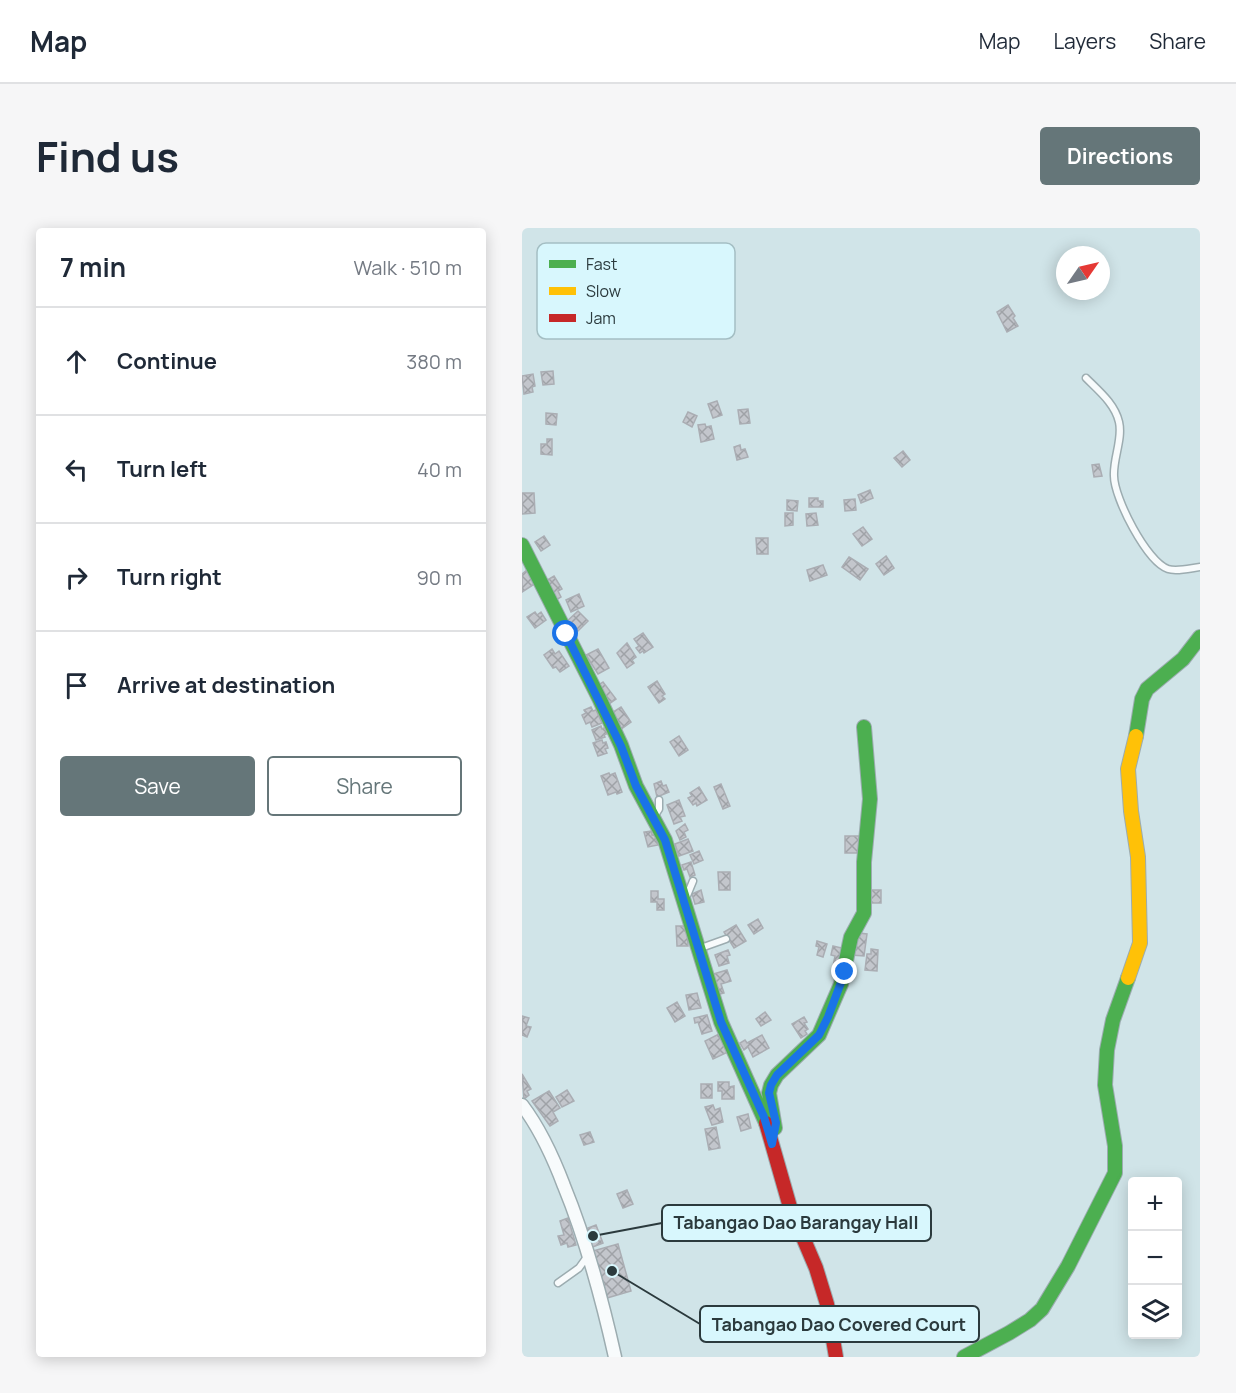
<!DOCTYPE html>
<html lang="en">
<head>
<meta charset="utf-8">
<style>
  :root { --surface:#fff; --page:#f6f6f7; --text:#1f2937; --muted:#747a83; --line:#e0e1e3; --accent:#657679 }
  body { margin:0; font-family:Manrope,sans-serif; background:var(--page); color:var(--text) }
  .controls { position:absolute; right:18px; bottom:18px; display:grid; overflow:hidden; border-radius:6px; box-shadow:0 3px 15px #0003 }
  .controls button { width:54px; height:54px; display:grid; place-items:center; padding:0; border:0; border-bottom:2px solid var(--line); background:var(--surface); color:var(--text); font:30px sans-serif }
  .compass { position:absolute; left:534px; top:18px; width:54px; height:54px; border-radius:50%; background:var(--surface); box-shadow:0 3px 15px #0003; rotate:56deg }
  .stop { position:absolute; width:18px; height:18px; margin:-14px; border:4px solid #1a73e8; border-radius:50%; background:#fff }
  .stop.end { background:#1a73e8; border-color:#fff; box-shadow:0 2px 6px #0008 }
  .list { margin:0; padding:0; list-style:none }
  h2 { display:flex; justify-content:space-between; align-items:center; height:78px; margin:0; padding:0 24px; font-size:26px }
  h2 small { font-size:20px; font-weight:400; color:var(--muted) }
  .list li { display:grid; grid-template-columns:39px 1fr auto; gap:18px; align-items:center; box-sizing:border-box; height:108px; padding:0 24px; border-top:2px solid var(--line) }
  .list b { display:block; font-size:22px; white-space:nowrap }
  .list em { font-size:20px; font-style:normal; color:var(--muted) }
  .actions { display:flex; gap:12px; padding:18px 24px }
  .actions a { flex:1; padding:14px 0; border:2px solid var(--accent); border-radius:6px; text-align:center; font-size:21px; color:var(--accent) }
  .actions .main { background:var(--accent); color:#fff }
  .icon { flex:none; width:33px; height:33px; fill:none; stroke:currentColor; stroke-width:2; stroke-linecap:round; stroke-linejoin:round }
  .map { position:relative; flex:none; width:678px; height:1129px; overflow:hidden; border-radius:6px }
  header { display:flex; align-items:center; gap:36px; box-sizing:border-box; height:84px; padding:0 30px; background:var(--surface); border-bottom:2px solid var(--line) }
  header strong { font-size:28px }
  nav { display:flex; gap:33px; margin-inline-start:auto; font-size:21px }
  .intro { display:flex; align-items:center; justify-content:space-between; box-sizing:border-box; height:144px; padding:0 36px }
  h1 { margin:0; font-size:42px }
  .button { padding:15px 27px; border-radius:6px; background:var(--accent); color:#fff; font-size:21px; font-weight:700 }
  main { display:flex; gap:36px; padding:0 36px }
  aside { flex:1; background:var(--surface); border-radius:6px; box-shadow:0 3px 15px #0003 }
  .map>svg:first-child { display:block }
  .building { fill:url(#building-cross-hatch); stroke:#aaadb3; stroke-width:1.5 }
  .lines { fill:none; stroke-linecap:round; stroke-linejoin:round }
  .lane-casing { stroke:#9cacb0; stroke-width:9 }
  .street-casing { stroke:#9cacb0; stroke-width:15 }
  .fast-casing { stroke:#9cacb0; stroke-width:16 }
  .slow-casing { stroke:#9cacb0; stroke-width:16 }
  .jam-casing { stroke:#9cacb0; stroke-width:16 }
  .lane { stroke:#f8fbfc; stroke-width:6 }
  .street { stroke:#f8fbfc; stroke-width:12 }
  .fast { stroke:#4caf50; stroke-width:14 }
  .slow { stroke:#ffc107; stroke-width:14 }
  .jam { stroke:#c62828; stroke-width:14 }
  .route { stroke:#1a73e8; stroke-width:8 }
  .key { fill:#d8f7fd; stroke:#a4bec3; stroke-width:1.5 }
  .key-label { font-size:16px; fill:#2b3a3d }
  .leader { fill:none; stroke:#2b3a3d; stroke-width:2 }
  .callout-dot { fill:#2b3a3d; stroke:#d8f7fd; stroke-width:2 }
  .callout { fill:#d8f7fd; stroke:#2b3a3d; stroke-width:2 }
  .callout-label { font-size:18px; text-anchor:middle; font-weight:bold; fill:#2b3a3d }
</style>
</head>
<body>
<header>
<strong>Map</strong>
<nav><a>Map</a><a>Layers</a><a>Share</a></nav>
</header>
<div class="intro"><h1>Find us</h1><a class="button">Directions</a></div>
<main>
<aside>
<h2>7 min<small>Walk · 510 m</small></h2>
<ul class="list">
<li><svg class="icon" aria-label="ahead" viewBox="0 0 24 24"><path d="M12 20V5M6 11l6-6 6 6"/></svg><div><b>Continue</b></div><em>380 m</em></li>
<li><svg class="icon" aria-label="left" viewBox="0 0 24 24"><path d="M17 20v-9H6M10 6l-5 5 5 5"/></svg><div><b>Turn left</b></div><em>40 m</em></li>
<li><svg class="icon" aria-label="right" viewBox="0 0 24 24"><path d="M7 20v-9h11M14 6l5 5-5 5"/></svg><div><b>Turn right</b></div><em>90 m</em></li>
<li><svg class="icon" aria-label="arrive" viewBox="0 0 24 24"><path d="M6 21V4h12l-3 4 3 4H6"/></svg><div><b>Arrive at destination</b></div></li>
</ul>
<div class="actions"><a class="main">Save</a><a>Share</a></div>
</aside>
<div class="map">
<svg width="678" height="1129" viewBox="0 0 678 1129">
  <defs>
    <pattern id="building-cross-hatch" width="8" height="8" patternUnits="userSpaceOnUse" patternTransform="scale(1.5)"><rect width="8" height="8" fill="#c3c6cc"/><path d="M0 0l8 8M0 8l8-8" fill="none" stroke="#9fa2a7"/></pattern>
  </defs>
  <rect width="100%" height="100%" fill="#d0e4e8"/>
  <!-- building -->
  <path class="building" d="M 486,77 L 493,88 L 491,90 L 496,98 L 485,104 L 475,84 Z
    M 31,143 L 32,156 L 21,157 L 19,144 Z
    M 11,146 L 13,158 L 10,159 L 11,164 L 2,166 L 0,148 Z
    M 195,173 L 200,187 L 191,190 L 186,176 Z
    M 226,181 L 228,195 L 218,196 L 216,182 Z
    M 166,184 L 175,188 L 170,199 L 161,194 Z
    M 24,185 L 35,186 L 34,197 L 24,196 Z
    M 183,196 L 184,199 L 189,198 L 192,211 L 179,214 L 176,197 Z
    M 25,211 L 30,211 L 30,227 L 19,226 L 19,216 L 25,216 Z
    M 218,217 L 219,222 L 223,221 L 226,229 L 215,232 L 212,219 Z
    M 381,223 L 388,232 L 380,239 L 372,230 Z
    M 577,236 L 580,248 L 572,249 L 570,237 Z
    M 348,262 L 351,270 L 339,275 L 336,267 Z
    M 0,265 L 12,265 L 13,285 L 0,286 Z
    M 287,270 L 296,270 L 296,273 L 301,273 L 301,279 L 287,279 Z
    M 333,271 L 334,282 L 323,283 L 322,272 Z
    M 265,272 L 276,273 L 275,283 L 265,282 Z
    M 263,285 L 271,285 L 271,297 L 263,298 Z
    M 294,285 L 296,297 L 285,298 L 284,286 Z
    M 341,299 L 350,311 L 340,318 L 331,306 Z
    M 22,308 L 28,317 L 19,323 L 13,314 Z
    M 234,310 L 246,310 L 246,326 L 235,326 Z
    M 364,328 L 372,340 L 362,347 L 354,336 Z
    M 327,329 L 346,341 L 338,352 L 320,339 Z
    M 301,337 L 305,347 L 288,353 L 285,342 Z
    M 5,342 L 14,355 L 0,364 L 0,346 Z
    M 32,348 L 40,361 L 36,363 L 39,369 L 34,372 L 22,354 Z
    M 57,366 L 62,378 L 49,384 L 44,372 Z
    M 56,383 L 66,393 L 53,406 L 43,395 Z
    M 13,384 L 15,387 L 19,384 L 24,392 L 13,400 L 5,389 Z
    M 121,405 L 131,419 L 122,425 L 121,423 L 118,425 L 114,420 L 117,418 L 112,411 Z
    M 105,415 L 114,429 L 110,432 L 112,435 L 105,440 L 95,425 Z
    M 30,421 L 33,426 L 37,423 L 47,438 L 38,444 L 34,439 L 31,440 L 22,427 Z
    M 76,421 L 87,440 L 76,446 L 64,427 Z
    M 135,453 L 143,466 L 140,468 L 143,471 L 137,475 L 126,459 Z
    M 81,454 L 94,471 L 84,478 L 75,458 Z
    M 69,479 L 71,483 L 74,482 L 80,495 L 70,499 L 68,494 L 64,496 L 60,487 L 64,485 L 62,482 Z
    M 99,479 L 109,494 L 98,502 L 88,486 Z
    M 79,498 L 80,501 L 84,499 L 86,505 L 82,507 L 83,509 L 74,512 L 70,502 Z
    M 157,508 L 166,522 L 157,528 L 148,514 Z
    M 80,512 L 81,515 L 84,514 L 86,520 L 83,521 L 85,525 L 76,528 L 71,515 Z
    M 87,545 L 88,547 L 93,545 L 100,564 L 95,566 L 94,564 L 86,567 L 79,548 Z
    M 139,553 L 141,558 L 144,557 L 147,564 L 135,569 L 132,556 Z
    M 199,556 L 208,578 L 201,581 L 192,559 Z
    M 177,559 L 185,572 L 175,578 L 174,575 L 171,577 L 166,570 L 170,568 L 168,565 Z
    M 157,572 L 163,588 L 158,589 L 160,593 L 152,596 L 145,577 Z
    M 163,596 L 166,602 L 162,604 L 164,609 L 158,612 L 154,603 Z
    M 129,603 L 130,607 L 133,606 L 136,617 L 126,619 L 122,604 Z
    M 323,608 L 337,608 L 337,625 L 323,625 Z
    M 166,611 L 171,623 L 157,628 L 153,616 Z
    M 177,623 L 181,632 L 172,636 L 168,627 Z
    M 169,634 L 173,647 L 168,649 L 165,641 L 162,642 L 160,637 Z
    M 196,644 L 208,644 L 208,662 L 197,662 Z
    M 179,662 L 182,674 L 173,676 L 170,666 Z
    M 344,662 L 359,662 L 359,675 L 344,675 Z
    M 129,663 L 136,663 L 136,671 L 142,671 L 142,682 L 135,682 L 135,674 L 129,674 Z
    M 236,691 L 241,700 L 232,706 L 226,697 Z
    M 214,697 L 224,713 L 212,720 L 202,704 Z
    M 154,698 L 165,698 L 166,718 L 155,718 Z
    M 337,705 L 345,706 L 342,728 L 329,727 Z
    M 295,713 L 305,716 L 301,729 L 295,727 L 297,719 L 294,718 Z
    M 311,718 L 324,721 L 323,741 L 311,739 L 313,728 L 309,727 Z
    M 349,721 L 356,722 L 355,743 L 343,742 L 345,726 L 349,726 Z
    M 206,722 L 208,727 L 205,728 L 207,735 L 197,738 L 193,727 Z
    M 205,742 L 209,753 L 199,756 L 202,765 L 194,767 L 188,747 Z
    M 175,765 L 179,780 L 167,782 L 164,767 Z
    M 155,774 L 163,788 L 153,794 L 145,780 Z
    M 243,784 L 249,792 L 239,798 L 234,791 Z
    M 185,787 L 190,803 L 180,806 L 176,794 L 173,795 L 172,790 Z
    M 0,788 L 7,790 L 4,798 L 9,799 L 5,809 L 0,807 Z
    M 282,789 L 285,794 L 282,795 L 286,801 L 283,803 L 285,806 L 279,810 L 270,796 Z
    M 197,806 L 206,824 L 191,831 L 183,813 Z
    M 240,807 L 247,820 L 231,829 L 226,819 L 222,822 L 218,815 L 223,812 L 225,815 Z
    M 0,846 L 9,861 L 5,863 L 7,867 L 2,871 Z
    M 196,854 L 207,854 L 207,859 L 212,858 L 212,871 L 200,871 L 200,863 L 196,863 Z
    M 179,856 L 190,856 L 190,870 L 179,870 Z
    M 45,862 L 52,873 L 40,879 L 34,869 Z
    M 27,863 L 38,880 L 31,884 L 36,893 L 28,898 L 10,873 Z
    M 191,877 L 193,882 L 198,880 L 201,894 L 190,897 L 183,879 Z
    M 226,886 L 229,900 L 219,903 L 215,889 Z
    M 194,899 L 198,920 L 187,922 L 183,901 Z
    M 68,904 L 72,914 L 62,917 L 58,907 Z
    M 105,962 L 111,976 L 101,980 L 95,966 Z
    M 46,990 L 54,1017 L 46,1019 L 45,1015 L 39,1017 L 36,1008 L 42,1007 L 38,993 Z
    M 74,997 L 81,1015 L 68,1020 L 61,1002 Z
    M 96,1016 L 109,1063 L 85,1070 L 71,1023 Z"/>
  <g class="lines">
    <defs>
      <path id="lane" d="M 564,150 C 577,163 593,176 597,194 C 601,211 591,230 592,248 C 592,270 625,334 646,341 C 655,344 669,340 678,339
        M 133,587 L 137,581 L 137,572
        M 164,670 L 171,653
        M 176,721 L 204,711
        M 36,1055 L 57,1040 L 67,1026"/>
      <path id="street" d="M 0,877 C 19,902 31,929 42,958 C 65,1014 80,1071 93,1129"/>
      <path id="fast" d="M 0,317 L 78,472 L 99,517 L 114,558 L 143,612 L 199,794 L 244,895
        M 614,508 L 620,471 L 625,461 L 661,431 L 678,409
        M 253,900 L 247,865 L 249,857 L 255,847 L 297,807 L 319,756 L 329,709 L 342,685 L 342,634 L 348,571 L 342,499
        M 442,1129 L 487,1105 L 508,1092 L 520,1081 L 546,1038 L 593,945 L 593,918 L 583,857 L 585,822 L 591,792 L 606,750"/>
      <path id="slow" d="M 606,750 L 618,715 L 616,629 L 609,583 L 606,541 L 614,508"/>
      <path id="jam" d="M 244,895 L 268,979 L 294,1040 L 305,1076 L 314,1129"/>
    </defs>
    <!-- lane casing -->
    <use href="#lane" class="lane-casing"/>
    <!-- street casing -->
    <use href="#street" class="street-casing"/>
    <!-- fast casing -->
    <use href="#fast" class="fast-casing"/>
    <!-- slow casing -->
    <use href="#slow" class="slow-casing"/>
    <!-- jam casing -->
    <use href="#jam" class="jam-casing"/>
    <!-- lane -->
    <use href="#lane" class="lane"/>
    <!-- street -->
    <use href="#street" class="street"/>
    <!-- fast -->
    <use href="#fast" class="fast"/>
    <!-- slow -->
    <use href="#slow" class="slow"/>
    <!-- jam -->
    <use href="#jam" class="jam"/>
  </g>
  <g class="lines">
    <!-- route -->
    <path class="route" d="M 44,406 L 99,518 L 114,558 L 143,612 L 199,794 L 242,889 L 250,916 L 254,895 L 247,865 L 249,857 L 255,847 L 297,807 L 306,789 L 323,744"/>
  </g>
  <!-- legend -->
  <rect x="15" y="15" width="198" height="96" rx="9" class="key"/>
  <rect x="27" y="32" width="27" height="8" fill="#4caf50"/>
  <rect x="27" y="59" width="27" height="8" fill="#ffc107"/>
  <rect x="27" y="86" width="27" height="8" fill="#c62828"/>
  <g class="key-label">
    <text x="64" y="42">Fast</text>
    <text x="64" y="69">Slow</text>
    <text x="64" y="96">Jam</text>
  </g>
  <!-- callouts -->
  <path class="leader" d="M71 1008L140 995M90 1043L178 1096"/>
  <g class="callout-dot">
    <circle cx="71" cy="1008" r="6"/>
    <circle cx="90" cy="1043" r="6"/>
  </g>
  <g class="callout">
    <rect x="140" y="977" width="269" height="36" rx="6"/>
    <rect x="178" y="1078" width="279" height="36" rx="6"/>
  </g>
  <g class="callout-label">
    <text x="274" y="1001">Tabangao Dao Barangay Hall</text>
    <text x="317" y="1103">Tabangao Dao Covered Court</text>
  </g>
</svg>
<div class="controls">
<button>+</button>
<button>−</button>
<button><svg class="icon" aria-label="layers" viewBox="0 0 24 24"><path d="M12 4l9 5-9 5-9-5zM3 14l9 5 9-5"/></svg></button>
</div>
<svg class="compass" viewBox="-18 -18 36 36"><path d="M0-13l5 13h-10z" fill="#e53935"/><path d="M0 13l5-13h-10z" fill="#747a83"/></svg>
<div class="stop" style="left:44px;top:406px"></div>
<div class="stop end" style="left:323px;top:744px"></div>
</div>
</main>
</body>
</html>
